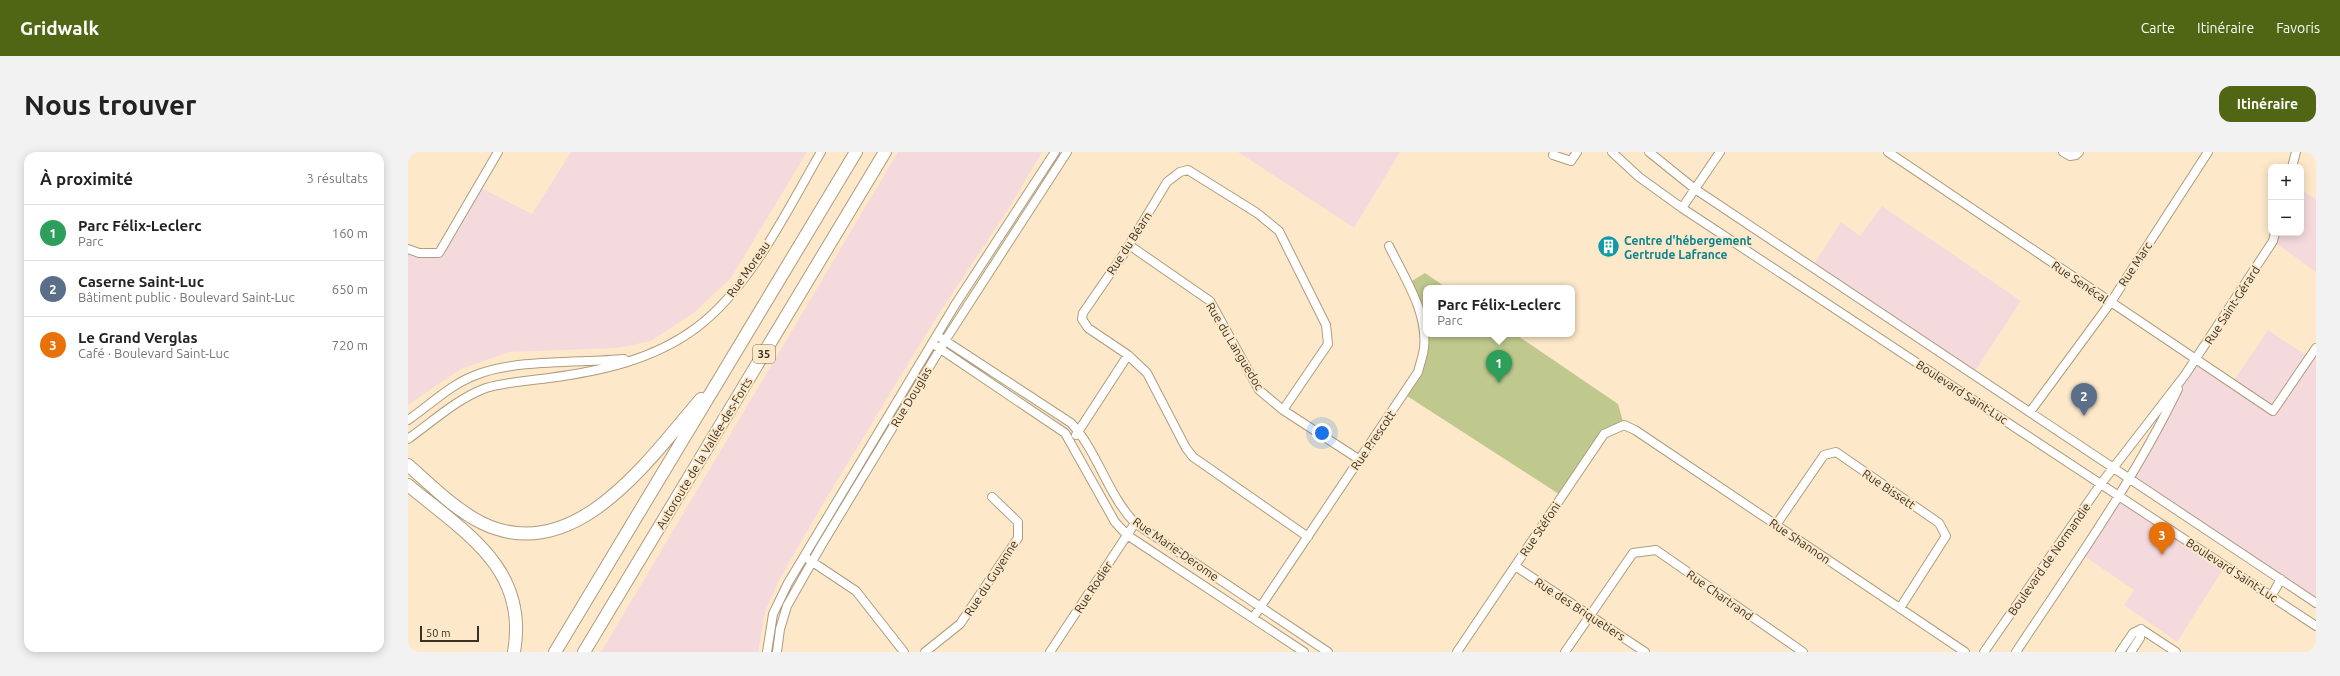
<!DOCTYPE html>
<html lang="fr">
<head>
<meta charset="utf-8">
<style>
  :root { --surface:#fff; --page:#f2f2f2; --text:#222; --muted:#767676; --line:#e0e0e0; --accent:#506614 }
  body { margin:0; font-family:Ubuntu,sans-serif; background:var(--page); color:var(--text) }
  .controls { position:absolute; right:12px; top:12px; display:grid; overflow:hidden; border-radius:8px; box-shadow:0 2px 10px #0003 }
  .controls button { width:36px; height:36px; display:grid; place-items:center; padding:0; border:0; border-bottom:1px solid var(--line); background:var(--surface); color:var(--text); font:20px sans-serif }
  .scale { position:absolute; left:12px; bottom:10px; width:59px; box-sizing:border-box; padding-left:4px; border:2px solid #383124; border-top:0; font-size:11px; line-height:14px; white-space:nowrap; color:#383124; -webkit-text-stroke:3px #fde9c9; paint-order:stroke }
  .you { position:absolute; left:914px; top:281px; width:14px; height:14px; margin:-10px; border:3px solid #fff; border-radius:50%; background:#1a73e8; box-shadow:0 0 0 6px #1a73e833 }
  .badge { display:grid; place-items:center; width:26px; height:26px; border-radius:50%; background:var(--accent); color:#fff; font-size:13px; font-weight:700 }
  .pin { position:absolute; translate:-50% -33px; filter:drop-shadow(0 1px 2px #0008) }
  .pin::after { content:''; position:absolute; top:21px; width:14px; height:12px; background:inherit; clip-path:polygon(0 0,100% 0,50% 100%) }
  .popup { position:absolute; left:1015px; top:133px; width:152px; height:52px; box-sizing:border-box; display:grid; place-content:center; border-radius:8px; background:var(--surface); filter:drop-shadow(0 1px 3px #0005); font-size:13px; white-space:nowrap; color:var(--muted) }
  .popup b { font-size:15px; color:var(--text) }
  .popup::after { content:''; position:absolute; left:50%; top:100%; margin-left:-8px; border:8px solid transparent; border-top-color:var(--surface) }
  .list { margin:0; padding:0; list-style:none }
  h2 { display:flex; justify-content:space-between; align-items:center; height:52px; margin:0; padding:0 16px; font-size:17px }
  h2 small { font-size:13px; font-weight:400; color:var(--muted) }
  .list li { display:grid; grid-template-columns:26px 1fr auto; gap:12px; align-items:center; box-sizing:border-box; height:56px; padding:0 16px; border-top:1px solid var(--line) }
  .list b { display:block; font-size:15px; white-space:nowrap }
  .list p { margin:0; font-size:13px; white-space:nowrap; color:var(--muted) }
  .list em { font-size:13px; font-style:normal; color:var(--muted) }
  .map { position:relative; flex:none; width:1908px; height:500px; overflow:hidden; border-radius:12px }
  header { display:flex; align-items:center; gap:24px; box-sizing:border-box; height:56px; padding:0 20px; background:var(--accent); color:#fff }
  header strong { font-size:19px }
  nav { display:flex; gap:22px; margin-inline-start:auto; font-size:14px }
  .intro { display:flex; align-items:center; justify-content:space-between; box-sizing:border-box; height:96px; padding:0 24px }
  h1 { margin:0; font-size:28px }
  .button { padding:10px 18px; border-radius:12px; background:var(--accent); color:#fff; font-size:14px; font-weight:700 }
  main { display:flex; gap:24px; padding:0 24px }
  aside { flex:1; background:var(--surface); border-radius:12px; box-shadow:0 2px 10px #0003 }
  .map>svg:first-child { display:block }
  .commercial { fill:#f5dadd }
  .green { fill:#c0c98d }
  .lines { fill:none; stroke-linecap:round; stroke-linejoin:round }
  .minor-casing { stroke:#ae9c7e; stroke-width:10 }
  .highway-casing { stroke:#ae9c7e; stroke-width:14 }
  .minor { stroke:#fff; stroke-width:8 }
  .highway { stroke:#fff; stroke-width:12 }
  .labels { text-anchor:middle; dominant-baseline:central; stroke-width:4; stroke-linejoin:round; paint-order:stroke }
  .shield { fill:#fde9c9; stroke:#736856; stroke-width:1 }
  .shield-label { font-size:11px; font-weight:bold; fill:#383124 }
  .culture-label { font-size:12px; font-weight:bold; fill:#0d838f; stroke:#fde9c9; text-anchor:start }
  .street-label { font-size:12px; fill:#383124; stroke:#fde9c9 }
</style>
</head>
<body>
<header>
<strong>Gridwalk</strong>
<nav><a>Carte</a><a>Itinéraire</a><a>Favoris</a></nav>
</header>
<div class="intro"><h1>Nous trouver</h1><a class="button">Itinéraire</a></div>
<main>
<aside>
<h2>À proximité<small>3 résultats</small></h2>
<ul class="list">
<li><span class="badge" style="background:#2e9e5b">1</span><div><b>Parc Félix-Leclerc</b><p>Parc</p></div><em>160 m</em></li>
<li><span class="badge" style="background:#5c6f8a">2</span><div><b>Caserne Saint-Luc</b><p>Bâtiment public · Boulevard Saint-Luc</p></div><em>650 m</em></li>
<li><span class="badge" style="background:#e8710a">3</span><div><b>Le Grand Verglas</b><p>Café · Boulevard Saint-Luc</p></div><em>720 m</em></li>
</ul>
</aside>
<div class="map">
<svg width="1908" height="500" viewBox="0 0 1908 500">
  <rect width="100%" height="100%" fill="#fde9c9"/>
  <!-- commercial -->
  <path class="commercial" d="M 163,0 L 399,0 L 323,126 L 287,160 L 243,189 L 210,196 L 101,200 L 53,217 L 0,253 L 0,100 L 30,101 L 69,34 L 124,62 Z
    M 490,0 L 634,0 L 601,56 L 525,171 L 416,350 L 371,428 L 357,460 L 350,500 L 193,500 Z
    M 830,0 L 992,0 L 946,76 Z
    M 1893,38 L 1908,47 L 1908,120 L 1865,89 L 1867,81 L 1893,81 Z
    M 1474,54 L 1613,149 L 1565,222 L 1404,115 L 1433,70 L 1452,84 Z
    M 1860,178 L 1901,205 L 1908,196 L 1908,451 L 1721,326 L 1777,223 L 1788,207 L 1824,231 Z
    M 1711,344 L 1818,413 L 1769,490 L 1716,453 L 1726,438 L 1673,402 Z"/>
  <!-- green -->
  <path class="green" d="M 1017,121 L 1039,136 L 1018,136 L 1018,182 L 1107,182 L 1210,252 L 1216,273 L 1205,276 L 1154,344 L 996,242 C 1025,196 1017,180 999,132 Z"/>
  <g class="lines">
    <defs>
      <path id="minor" d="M 1204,0 L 1231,25 L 1274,56 L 1908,474
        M 1241,0 L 1287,37 L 1908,451
        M 1480,0 L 1865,259 L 1908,196
        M 1655,0 L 1662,4 L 1668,3 L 1671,0
        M 1145,3 L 1163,9 L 1169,0
        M 1884,15 L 1888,0
        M 1274,56 L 1312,0
        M 721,93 L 802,149 L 851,238 L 875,258 L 952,308
        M 0,97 L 11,101 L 31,101 L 90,0
        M 533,186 L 663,271 C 690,300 699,342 727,371 L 920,500
        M 528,194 L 657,281 L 707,370 L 719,383 L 896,500
        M 875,258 L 920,192 L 918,173 L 871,79 L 849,61 L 780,18 L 772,20 L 759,30 L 715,103 L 675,161 L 674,167 L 680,176 L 720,203 L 739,221 L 778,296 L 785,305 L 900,385
        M 1622,260 L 1703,150 L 1800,0
        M 0,268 C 22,253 43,232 68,223 C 107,207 173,211 216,207
        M 668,283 L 720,203
        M 0,287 C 24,270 50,246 78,236 C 98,230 120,229 141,226 C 193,219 245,208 288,176 C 343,135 379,58 413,0
        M 1368,373 L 1416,303 L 1428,300 L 1531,371 L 1538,384 L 1492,456
        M 400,407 L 448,439 L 496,500
        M 1107,414 L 1237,500
        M 1864,443 L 1873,427
        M 845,466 L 1010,220 C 1012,212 1015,204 1016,196 C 1020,160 996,125 981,94
        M 1733,477 L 1768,500
        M 359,500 L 365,462 L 380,431 L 547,153 L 647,0
        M 369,500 L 372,477 L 379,454 L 413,394 L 540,184 L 659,0
        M 517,500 L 552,472 L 610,386 L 610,370 L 584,345
        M 642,500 L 727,371
        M 1049,500 L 1196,282 L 1216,273 L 1227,278 L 1557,500
        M 1157,500 L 1225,401 L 1248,398 L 1395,500
        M 1576,500 L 1692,333 L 1777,223 L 1865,89 L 1867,81
        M 1608,500 C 1665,414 1725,330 1770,237
        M 1712,500 L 1725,481 L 1733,477 L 1732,486 L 1723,500"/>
      <path id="highway" d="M 0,313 C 23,333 46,357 74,371 C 167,416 241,307 293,247
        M 0,333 C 56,380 121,416 106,500
        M 147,500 L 448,0
        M 176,500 L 477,0"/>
    </defs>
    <!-- minor casing -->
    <use href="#minor" class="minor-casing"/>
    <!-- highway casing -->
    <use href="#highway" class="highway-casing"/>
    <!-- minor -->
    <use href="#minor" class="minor"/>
    <!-- highway -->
    <use href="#highway" class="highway"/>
  </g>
  <!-- icons -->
  <defs>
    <symbol id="building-disc" viewBox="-11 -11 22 22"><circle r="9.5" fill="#0f9aa8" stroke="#fde9c9"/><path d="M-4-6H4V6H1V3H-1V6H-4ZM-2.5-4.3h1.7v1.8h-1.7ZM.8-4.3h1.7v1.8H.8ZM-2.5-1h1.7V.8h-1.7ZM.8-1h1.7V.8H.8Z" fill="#fff"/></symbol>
  </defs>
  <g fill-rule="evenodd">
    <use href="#building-disc" x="1188" y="82" width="25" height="25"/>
  </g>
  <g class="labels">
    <!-- shield labels -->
    <rect class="shield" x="345" y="193" width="22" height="18" rx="3"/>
    <g class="shield-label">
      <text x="356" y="202">35</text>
    </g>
    <!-- culture labels -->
    <g class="culture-label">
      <text x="1216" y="88">Centre d'hébergement<tspan x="1216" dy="14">Gertrude Lafrance</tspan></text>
    </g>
    <!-- street labels -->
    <g class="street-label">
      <text transform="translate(721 91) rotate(-57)">Rue du Béarn</text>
      <text transform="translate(1727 112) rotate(-57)">Rue Marc</text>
      <text transform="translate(340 117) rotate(-55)">Rue Moreau</text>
      <text transform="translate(1672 130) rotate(34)">Rue Senécal</text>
      <text transform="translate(1824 153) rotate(-57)">Rue Saint-Gérard</text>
      <text transform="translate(827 194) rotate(59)">Rue du Languedoc</text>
      <text transform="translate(1554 240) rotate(33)">Boulevard Saint-Luc</text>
      <text transform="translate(503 245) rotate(-59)">Rue Douglas</text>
      <text transform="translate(965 288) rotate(-56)">Rue Prescott</text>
      <text transform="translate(296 301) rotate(-59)">Autoroute de la Vallée-des-Forts</text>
      <text transform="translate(1481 337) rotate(34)">Rue Bissett</text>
      <text transform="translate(1132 377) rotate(-56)">Rue Stéfoni</text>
      <text transform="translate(1392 389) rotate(34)">Rue Shannon</text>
      <text transform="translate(768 397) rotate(35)">Rue Marie-Derome</text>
      <text transform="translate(1641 407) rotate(-55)">Boulevard de Normandie</text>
      <text transform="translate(1824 418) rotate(33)">Boulevard Saint-Luc</text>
      <text transform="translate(583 426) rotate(-57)">Rue du Guyenne</text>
      <text transform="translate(685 435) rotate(-57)">Rue Rodier</text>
      <text transform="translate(1312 443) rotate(35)">Rue Chartrand</text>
      <text transform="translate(1172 457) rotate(33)">Rue des Briquetiers</text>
    </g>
  </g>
</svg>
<div class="controls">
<button>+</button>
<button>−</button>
</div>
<div class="scale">50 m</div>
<div class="you"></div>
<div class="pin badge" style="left:1091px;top:231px;background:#2e9e5b">1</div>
<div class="popup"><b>Parc Félix-Leclerc</b>Parc</div>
<div class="pin badge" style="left:1676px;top:264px;background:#5c6f8a">2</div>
<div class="pin badge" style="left:1754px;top:403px;background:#e8710a">3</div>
</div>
</main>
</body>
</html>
